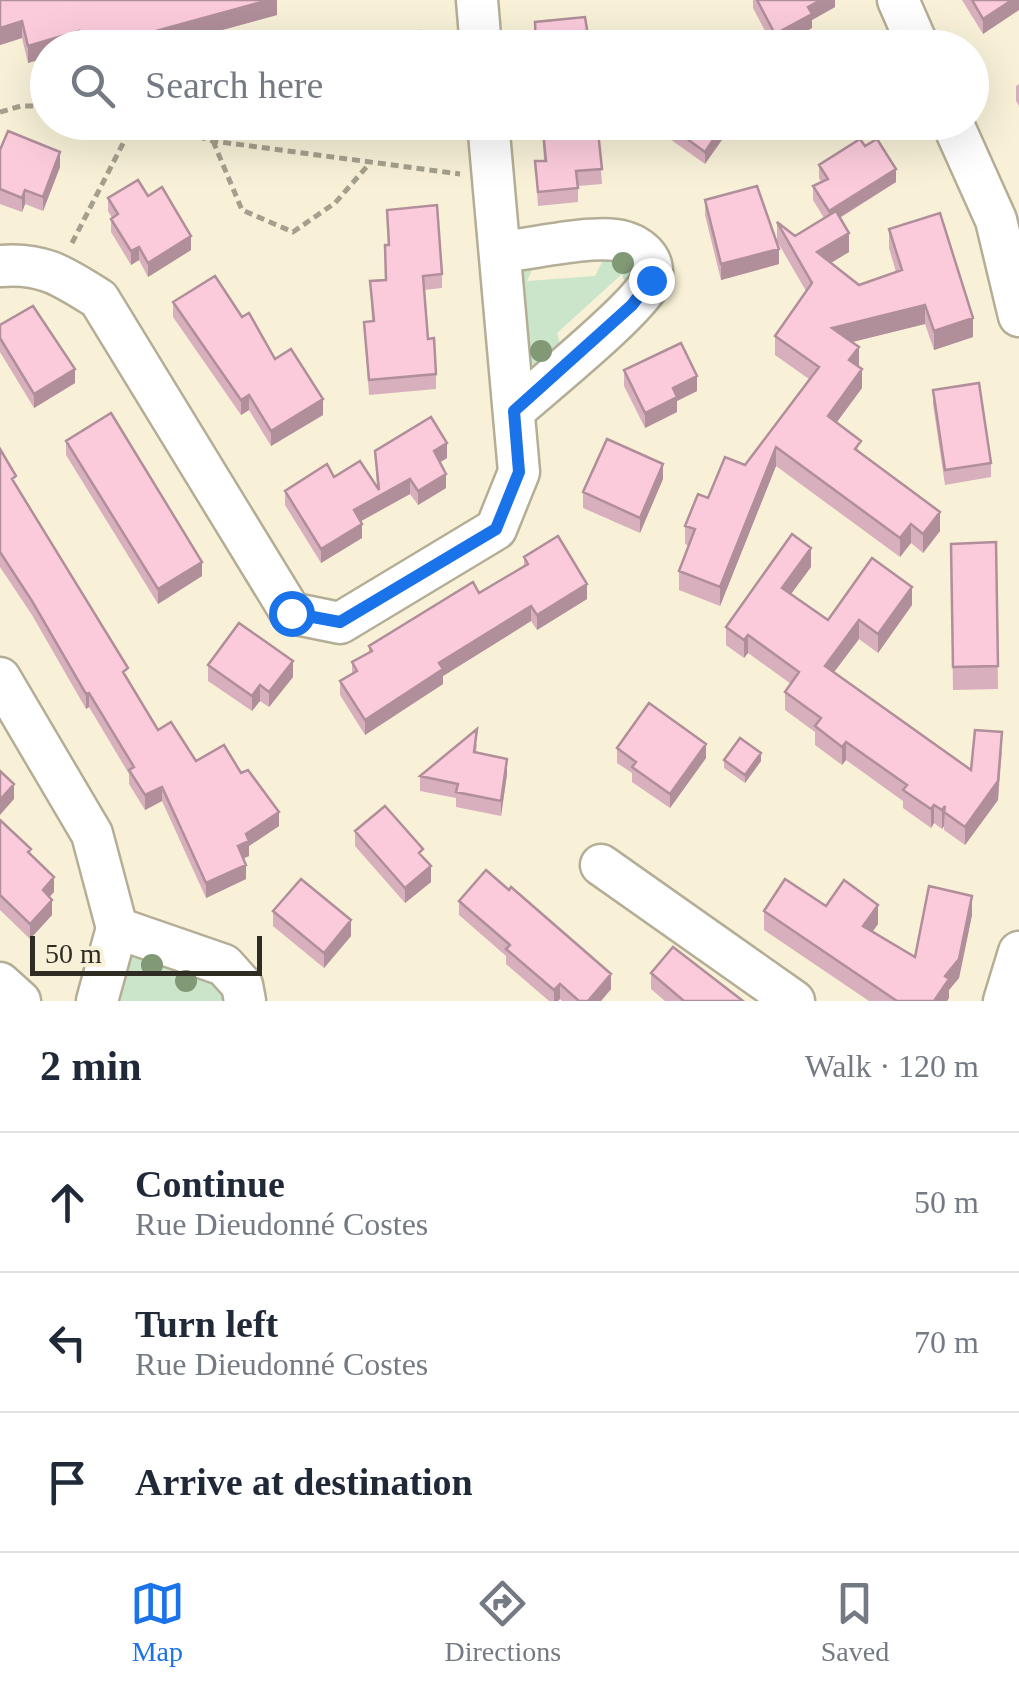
<!DOCTYPE html>
<html lang="en">
<head>
<meta charset="utf-8">
<style>
  :root { --surface:#fff; --page:#f2f2f3; --text:#1f2937; --muted:#747a83; --line:#e0e1e3; --accent:#1a73e8 }
  body { margin:0; font-family:Georgia,serif; background:var(--page); color:var(--text) }
  .scale { position:absolute; left:30px; bottom:25px; width:232px; box-sizing:border-box; padding-left:10px; border:5px solid #2f2d23; border-top:0; font-size:28px; line-height:35px; white-space:nowrap; color:#2f2d23; -webkit-text-stroke:8px #f8f1d8; paint-order:stroke }
  .stop { position:absolute; width:30px; height:30px; margin:-22px; border:8px solid #1a73e8; border-radius:50%; background:#fff }
  .stop.end { background:#1a73e8; border-color:#fff; box-shadow:0 2px 10px #0008 }
  .list { margin:0; padding:0; list-style:none }
  h2 { display:flex; justify-content:space-between; align-items:center; height:130px; margin:0; padding:0 40px; font-size:42px }
  h2 small { font-size:32px; font-weight:400; color:var(--muted) }
  .list li { display:grid; grid-template-columns:65px 1fr auto; gap:30px; align-items:center; box-sizing:border-box; height:140px; padding:0 40px; border-top:2px solid var(--line) }
  .list b { display:block; font-size:38px; white-space:nowrap }
  .list p { margin:0; font-size:32px; white-space:nowrap; color:var(--muted) }
  .list em { font-size:32px; font-style:normal; color:var(--muted) }
  .icon { flex:none; width:55px; height:55px; fill:none; stroke:currentColor; stroke-width:2; stroke-linecap:round; stroke-linejoin:round }
  .map { position:relative; flex:none; width:1019px; height:1001px; overflow:hidden }
  .search { position:absolute; background:var(--surface); box-shadow:0 10px 40px #0002; left:30px; right:30px; top:30px; height:110px; display:flex; align-items:center; gap:25px; box-sizing:border-box; padding:0 35px; border-radius:55px; color:var(--muted); font-size:38px }
  .sheet { height:550px; background:var(--surface) }
  nav { display:flex; justify-content:space-around; align-items:center; box-sizing:border-box; height:140px; border-top:2px solid var(--line); background:var(--surface); font-size:28px; color:var(--muted) }
  nav a { display:grid; justify-items:center; gap:5px }
  nav .on { color:var(--accent) }
  .map>svg:first-child { display:block }
  .green { fill:#cae5ca }
  .lines { fill:none; stroke-linecap:round; stroke-linejoin:round }
  .minor-casing { stroke:#b4ae96; stroke-width:45 }
  .path { stroke:#a5a08d; stroke-width:5; stroke-dasharray:8 5; stroke-linecap:butt }
  .minor { stroke:#fff; stroke-width:40 }
  .tree { fill:#829976 }
  .wall { fill:#d8afbd }
  .shaded-wall { fill:#b08e9a }
  .building { fill:#fbcbdc; stroke:#b08e9a; stroke-width:2.5 }
  .route { stroke:#1a73e8; stroke-width:12 }
</style>
</head>
<body>
<div class="map">
<svg width="1019" height="1001" viewBox="0 0 1019 1001">
  <rect width="100%" height="100%" fill="#f8f1d8"/>
  <!-- green -->
  <path class="green" d="M 606,254 L 637,264 L 629,294 L 622,274 L 557,333 L 563,354 L 541,367 L 528,363 L 514,267 L 537,259 L 527,281 L 595,276 Z
    M 132,952 L 219,977 L 232,1001 L 116,1001 L 127,956 Z"/>
  <g class="lines">
    <defs>
      <path id="minor" d="M 477,0 L 481,48
        M 898,0 L 919,48
        M 952,122 L 996,220 L 1019,316
        M 500,252 C 532,249 586,236 616,240 C 637,243 659,259 650,282 C 638,309 542,386 514,411
        M 0,266 C 43,262 64,277 99,299 L 291,613 L 340,623 L 496,529 L 519,472 L 488,122
        M 0,678 L 92,834 L 117,928 L 97,1001
        M 601,865 L 794,1001
        M 117,928 L 224,965 L 242,985 L 245,1001
        M 0,983 L 20,1001
        M 1004,1001 L 1019,952"/>
    </defs>
    <!-- minor casing -->
    <use href="#minor" class="minor-casing"/>
    <!-- path -->
    <path class="path" d="M 0,112 L 21,106 L 48,106
      M 148,122 L 213,141 L 460,174
      M 213,141 L 242,210 L 293,232 L 335,203 L 370,163
      M 72,243 L 134,122"/>
    <!-- minor -->
    <use href="#minor" class="minor"/>
  </g>
  <!-- trees -->
  <g class="tree">
    <circle cx="623" cy="263" r="11"/>
    <circle cx="541" cy="351" r="11"/>
    <circle cx="152" cy="965" r="11"/>
    <circle cx="186" cy="981" r="11"/>
  </g>
  <!-- wall -->
  <path class="wall" d="M 0,0 L 277,0 L 277,15 L 156,48 L 48,48 L 48,57 L 28,63 L 22,38 L 0,45 Z
    M 753,0 L 835,0 L 835,7 L 812,20 L 812,28 L 774,48 L 753,8 Z
    M 962,0 L 1019,0 L 983,34 Z
    M 1019,84 L 1019,106 L 1016,101 L 1016,86 Z
    M 542,122 L 600,122 L 600,131 L 598,131 L 602,184 L 578,186 L 578,202 L 538,206 L 535,161 L 544,161 Z
    M 653,122 L 726,122 L 726,134 L 705,164 L 653,127 Z
    M 785,122 L 819,122 L 793,137 Z
    M 865,146 L 896,182 L 840,218 L 849,252 L 831,263 L 859,285 L 896,272 L 889,248 L 889,229 L 973,337 L 934,350 L 925,324 L 852,342 L 858,367 L 862,388 L 837,422 L 861,453 L 940,531 L 923,553 L 911,543 L 900,557 L 776,466 L 720,606 L 679,590 L 679,571 L 689,546 L 685,544 L 685,526 L 708,498 L 745,465 L 809,379 L 775,355 L 775,336 L 806,291 L 777,241 L 777,222 L 795,236 L 824,218 L 813,200 L 813,186 L 821,182 L 819,178 L 819,165 Z
    M 0,150 L 60,167 L 43,211 L 25,204 L 22,212 L 0,204 Z
    M 148,196 L 191,250 L 148,277 L 139,260 L 131,265 L 111,232 L 111,219 L 112,218 L 108,211 L 108,198 Z
    M 705,200 L 779,264 L 721,280 L 705,215 Z
    M 387,210 L 442,274 L 442,288 L 424,290 L 428,339 L 436,374 L 436,389 L 369,395 L 364,322 L 372,321 L 370,281 L 386,280 L 388,245 Z
    M 173,302 L 242,317 L 323,415 L 271,446 L 249,410 L 241,415 L 173,317 Z
    M 0,325 L 75,383 L 34,408 L 0,352 Z
    M 624,370 L 697,391 L 677,401 L 677,412 L 645,428 L 624,386 Z
    M 933,390 L 991,463 L 991,477 L 945,485 L 933,404 Z
    M 66,441 L 202,576 L 158,604 L 66,455 Z
    M 0,449 L 16,486 L 158,730 L 196,761 L 241,773 L 279,826 L 249,846 L 249,856 L 243,858 L 246,879 L 206,898 L 162,801 L 145,810 L 129,784 L 129,774 L 89,707 L 86,709 L 32,615 L 0,567 Z
    M 375,451 L 447,458 L 440,462 L 446,488 L 418,505 L 410,494 L 361,521 L 362,538 L 321,563 L 285,505 L 285,491 L 334,477 L 377,488 Z
    M 663,479 L 640,533 L 583,508 L 583,492 Z
    M 996,542 L 998,689 L 953,690 L 951,544 Z
    M 524,557 L 587,599 L 537,630 L 531,621 L 443,676 L 443,684 L 365,735 L 340,695 L 340,681 L 352,674 L 352,662 L 369,653 L 369,646 L 479,593 L 524,567 Z
    M 811,567 L 791,594 L 828,620 L 912,605 L 878,653 L 859,639 L 834,672 L 971,770 L 1002,751 L 998,800 L 965,845 L 944,830 L 944,826 L 942,829 L 934,823 L 931,828 L 903,808 L 903,801 L 846,760 L 842,765 L 815,745 L 815,732 L 785,710 L 785,692 L 791,684 L 748,653 L 744,658 L 726,645 L 726,627 Z
    M 208,665 L 293,677 L 269,707 L 260,701 L 252,711 L 208,681 Z
    M 477,744 L 476,753 L 507,774 L 501,816 L 456,807 L 456,798 L 420,791 L 420,776 Z
    M 617,748 L 706,758 L 670,808 L 632,782 L 632,773 L 617,763 Z
    M 724,760 L 761,761 L 745,783 L 724,768 Z
    M 0,820 L 31,855 L 54,892 L 49,897 L 52,915 L 30,939 L 0,910 Z
    M 355,831 L 423,858 L 431,882 L 405,903 L 355,846 Z
    M 509,890 L 611,989 L 601,1001 L 562,1001 L 560,999 L 558,1001 L 549,1001 L 506,964 L 506,956 L 459,915 L 459,901 Z
    M 273,911 L 351,936 L 324,968 L 273,926 Z
    M 764,911 L 878,924 L 872,932 L 915,957 L 972,915 L 959,978 L 949,990 L 949,998 L 947,1001 L 869,1001 L 764,930 Z
    M 651,973 L 743,1001 L 665,1001 L 651,989 Z"/>
  <!-- shaded-wall -->
  <path class="shaded-wall" d="M 269,0 L 277,0 L 277,15 L 156,48 L 94,48 Z
    M 821,0 L 835,0 L 835,7 L 812,20 L 812,28 L 775,48 L 775,34 L 808,7 Z
    M 1012,0 L 1019,0 L 1019,10 L 983,34 L 983,19 Z
    M 22,21 L 22,38 L 0,45 L 0,28 Z
    M 79,31 L 79,48 L 48,48 L 48,57 L 28,63 L 28,46 Z
    M 725,122 L 726,134 L 705,164 L 705,152 Z
    M 793,122 L 819,122 L 793,137 Z
    M 60,152 L 60,167 L 43,211 L 43,197 Z
    M 896,169 L 896,182 L 829,224 L 829,211 Z
    M 25,190 L 25,204 L 22,212 L 22,198 Z
    M 849,233 L 849,252 L 817,271 L 817,252 Z
    M 191,236 L 191,250 L 148,277 L 148,263 Z
    M 139,247 L 139,260 L 131,265 L 131,251 Z
    M 779,249 L 779,264 L 721,280 L 721,264 Z
    M 925,305 L 925,324 L 832,347 L 832,328 Z
    M 973,318 L 973,337 L 934,350 L 934,331 Z
    M 859,347 L 859,366 L 849,360 Z
    M 75,369 L 75,383 L 34,408 L 34,394 Z
    M 862,369 L 862,388 L 828,434 L 828,416 Z
    M 697,376 L 697,391 L 677,401 L 677,412 L 645,428 L 645,413 L 673,388 Z
    M 249,395 L 249,410 L 241,415 L 241,400 Z
    M 323,399 L 323,415 L 271,446 L 271,431 Z
    M 447,443 L 447,458 L 434,466 L 434,451 Z
    M 776,447 L 776,466 L 720,606 L 720,587 Z
    M 663,464 L 663,479 L 640,533 L 640,518 Z
    M 446,474 L 446,488 L 418,505 L 418,491 Z
    M 410,479 L 410,494 L 354,525 L 354,510 Z
    M 940,512 L 940,531 L 923,553 L 923,534 Z
    M 362,524 L 362,538 L 321,563 L 321,549 Z
    M 911,524 L 911,543 L 900,557 L 900,538 Z
    M 811,548 L 811,567 L 782,606 L 782,588 Z
    M 202,562 L 202,576 L 158,604 L 158,589 Z
    M 587,584 L 587,599 L 537,630 L 537,615 Z
    M 912,587 L 912,605 L 878,653 L 878,634 Z
    M 531,606 L 531,621 L 443,676 L 443,684 L 365,735 L 365,720 L 439,663 Z
    M 859,620 L 859,639 L 825,684 L 825,666 Z
    M 748,635 L 748,653 L 744,658 L 744,640 Z
    M 293,661 L 293,677 L 269,707 L 269,692 Z
    M 260,685 L 260,701 L 252,711 L 252,696 Z
    M 89,693 L 89,707 L 86,709 L 86,694 Z
    M 1002,732 L 998,800 L 965,845 L 965,827 Z
    M 846,742 L 846,760 L 842,765 L 842,747 Z
    M 706,744 L 706,758 L 670,808 L 670,794 Z
    M 761,753 L 761,761 L 745,783 L 745,775 Z
    M 507,759 L 507,774 L 501,816 L 501,801 Z
    M 14,784 L 14,799 L 0,815 L 0,800 Z
    M 162,787 L 162,801 L 145,810 L 145,795 Z
    M 934,805 L 934,823 L 931,828 L 931,809 Z
    M 945,806 L 944,826 L 942,829 L 942,810 Z
    M 279,812 L 279,826 L 249,846 L 249,856 L 238,861 L 238,846 L 246,834 Z
    M 246,865 L 246,879 L 206,898 L 206,883 Z
    M 431,866 L 431,882 L 405,903 L 405,888 Z
    M 54,877 L 54,892 L 43,904 L 43,890 Z
    M 972,896 L 972,915 L 959,978 L 949,990 L 949,998 L 947,1001 L 934,1001 L 945,976 Z
    M 52,900 L 52,915 L 30,939 L 30,924 Z
    M 878,905 L 878,924 L 863,945 L 863,926 Z
    M 351,920 L 351,936 L 324,968 L 324,953 Z
    M 611,974 L 611,989 L 601,1001 L 588,1001 Z
    M 560,984 L 560,999 L 558,1001 L 554,1001 L 554,990 Z"/>
  <!-- building -->
  <path class="building" d="M 0,0 L 269,0 L 94,48 L 80,48 L 79,31 L 28,46 L 22,21 L 0,28 Z
    M 757,0 L 821,0 L 808,7 L 812,14 L 775,34 Z
    M 972,0 L 1012,0 L 983,19 Z
    M 585,17 L 590,48 L 536,48 L 535,22 Z
    M 419,31 L 421,48 L 370,48 L 370,42 L 389,40 L 389,34 Z
    M 542,122 L 597,122 L 602,169 L 576,171 L 578,188 L 538,192 L 535,161 L 546,161 Z
    M 664,122 L 725,122 L 705,152 Z
    M 8,131 L 60,152 L 43,197 L 25,190 L 22,198 L 0,189 L 0,150 Z
    M 860,139 L 865,146 L 877,139 L 896,169 L 829,211 L 813,186 L 828,179 L 819,165 Z
    M 138,180 L 148,196 L 162,187 L 191,236 L 148,263 L 139,247 L 131,251 L 111,219 L 118,214 L 108,198 Z
    M 757,186 L 779,249 L 721,264 L 705,200 Z
    M 437,205 L 442,274 L 423,276 L 428,339 L 434,338 L 436,374 L 369,380 L 364,322 L 374,321 L 370,281 L 386,280 L 385,245 L 389,245 L 387,210 Z
    M 836,211 L 849,233 L 817,252 L 859,285 L 902,270 L 889,229 L 940,213 L 973,318 L 934,331 L 925,305 L 832,328 L 859,347 L 849,360 L 862,369 L 828,416 L 861,441 L 855,449 L 940,512 L 923,534 L 911,524 L 900,538 L 776,447 L 720,587 L 679,571 L 695,529 L 685,526 L 698,494 L 708,498 L 725,457 L 745,465 L 819,367 L 775,336 L 812,283 L 777,222 L 795,236 Z
    M 215,276 L 242,317 L 249,313 L 275,359 L 291,349 L 323,399 L 271,431 L 249,395 L 241,400 L 173,302 Z
    M 33,306 L 75,369 L 34,394 L 0,338 L 0,325 Z
    M 681,343 L 697,376 L 673,388 L 677,397 L 645,413 L 624,370 Z
    M 979,383 L 991,463 L 945,470 L 933,390 Z
    M 111,413 L 202,562 L 158,589 L 66,441 Z
    M 431,417 L 447,443 L 434,451 L 446,474 L 418,491 L 410,479 L 354,510 L 362,524 L 321,549 L 285,491 L 327,464 L 334,477 L 360,461 L 379,490 L 375,451 Z
    M 607,439 L 663,464 L 640,518 L 583,492 Z
    M 0,449 L 16,476 L 12,479 L 128,668 L 123,672 L 158,730 L 171,722 L 196,761 L 224,745 L 241,773 L 248,770 L 279,812 L 246,834 L 249,841 L 238,846 L 246,865 L 206,883 L 162,787 L 145,795 L 129,770 L 134,767 L 89,693 L 86,694 L 32,601 L 0,552 Z
    M 792,534 L 811,548 L 782,588 L 828,620 L 872,558 L 912,587 L 878,634 L 859,620 L 825,666 L 971,770 L 975,730 L 1002,732 L 998,781 L 965,827 L 944,812 L 945,806 L 942,810 L 934,805 L 931,809 L 903,790 L 907,785 L 846,742 L 842,747 L 815,726 L 821,718 L 785,692 L 799,672 L 748,635 L 744,640 L 726,627 Z
    M 558,536 L 587,584 L 537,615 L 531,606 L 439,663 L 443,669 L 365,720 L 340,681 L 357,671 L 352,662 L 372,651 L 369,646 L 473,582 L 479,593 L 528,564 L 524,557 Z
    M 996,542 L 998,666 L 953,667 L 951,544 Z
    M 239,623 L 293,661 L 269,692 L 260,685 L 252,696 L 208,665 Z
    M 649,703 L 706,744 L 670,794 L 632,767 L 636,762 L 617,748 Z
    M 477,729 L 474,752 L 507,759 L 501,801 L 456,792 L 458,784 L 420,776 Z
    M 740,738 L 761,753 L 745,775 L 724,760 Z
    M 0,771 L 14,784 L 0,800 Z
    M 385,806 L 423,849 L 419,853 L 431,866 L 405,888 L 355,831 Z
    M 0,820 L 31,849 L 28,852 L 54,877 L 43,890 L 52,900 L 30,924 L 0,895 Z
    M 486,870 L 509,890 L 511,887 L 611,974 L 588,1001 L 579,1001 L 560,984 L 554,990 L 506,949 L 510,945 L 459,901 Z
    M 301,879 L 351,920 L 324,953 L 273,911 Z
    M 785,879 L 826,906 L 844,880 L 878,905 L 863,926 L 915,957 L 929,886 L 972,896 L 959,959 L 945,976 L 949,979 L 934,1001 L 897,1001 L 764,911 Z
    M 673,947 L 743,1001 L 684,1001 L 651,973 Z"/>
  <g class="lines">
    <!-- route -->
    <path class="route" d="M 291,613 L 340,622 L 496,529 L 519,472 L 514,411 L 632,305 L 651,280"/>
  </g>
</svg>
<div class="scale">50 m</div>
<div class="stop" style="left:291px;top:613px"></div>
<div class="stop end" style="left:651px;top:280px"></div>
<div class="search"><svg class="icon" aria-label="search" viewBox="0 0 24 24"><circle cx="10" cy="10" r="6"/><path d="M15 15l6 6"/></svg>Search here</div>
</div>
<section class="sheet">
<h2>2 min<small>Walk · 120 m</small></h2>
<ul class="list">
<li><svg class="icon" aria-label="ahead" viewBox="0 0 24 24"><path d="M12 20V5M6 11l6-6 6 6"/></svg><div><b>Continue</b><p>Rue Dieudonné Costes</p></div><em>50 m</em></li>
<li><svg class="icon" aria-label="left" viewBox="0 0 24 24"><path d="M17 20v-9H6M10 6l-5 5 5 5"/></svg><div><b>Turn left</b><p>Rue Dieudonné Costes</p></div><em>70 m</em></li>
<li><svg class="icon" aria-label="arrive" viewBox="0 0 24 24"><path d="M6 21V4h12l-3 4 3 4H6"/></svg><div><b>Arrive at destination</b></div></li>
</ul>
</section>
<nav>
<a class="on"><svg class="icon" aria-label="map" viewBox="0 0 24 24"><path d="M3 6l6-2 6 2 6-2v14l-6 2-6-2-6 2zM9 4v14M15 6v14"/></svg>Map</a>
<a><svg class="icon" aria-label="directions" viewBox="0 0 24 24"><path d="M12 3l9 9-9 9-9-9zM9 14v-3h6M13 9l2 2-2 2"/></svg>Directions</a>
<a><svg class="icon" aria-label="saved" viewBox="0 0 24 24"><path d="M7 4h10v16l-5-4-5 4z"/></svg>Saved</a>
</nav>
</body>
</html>
